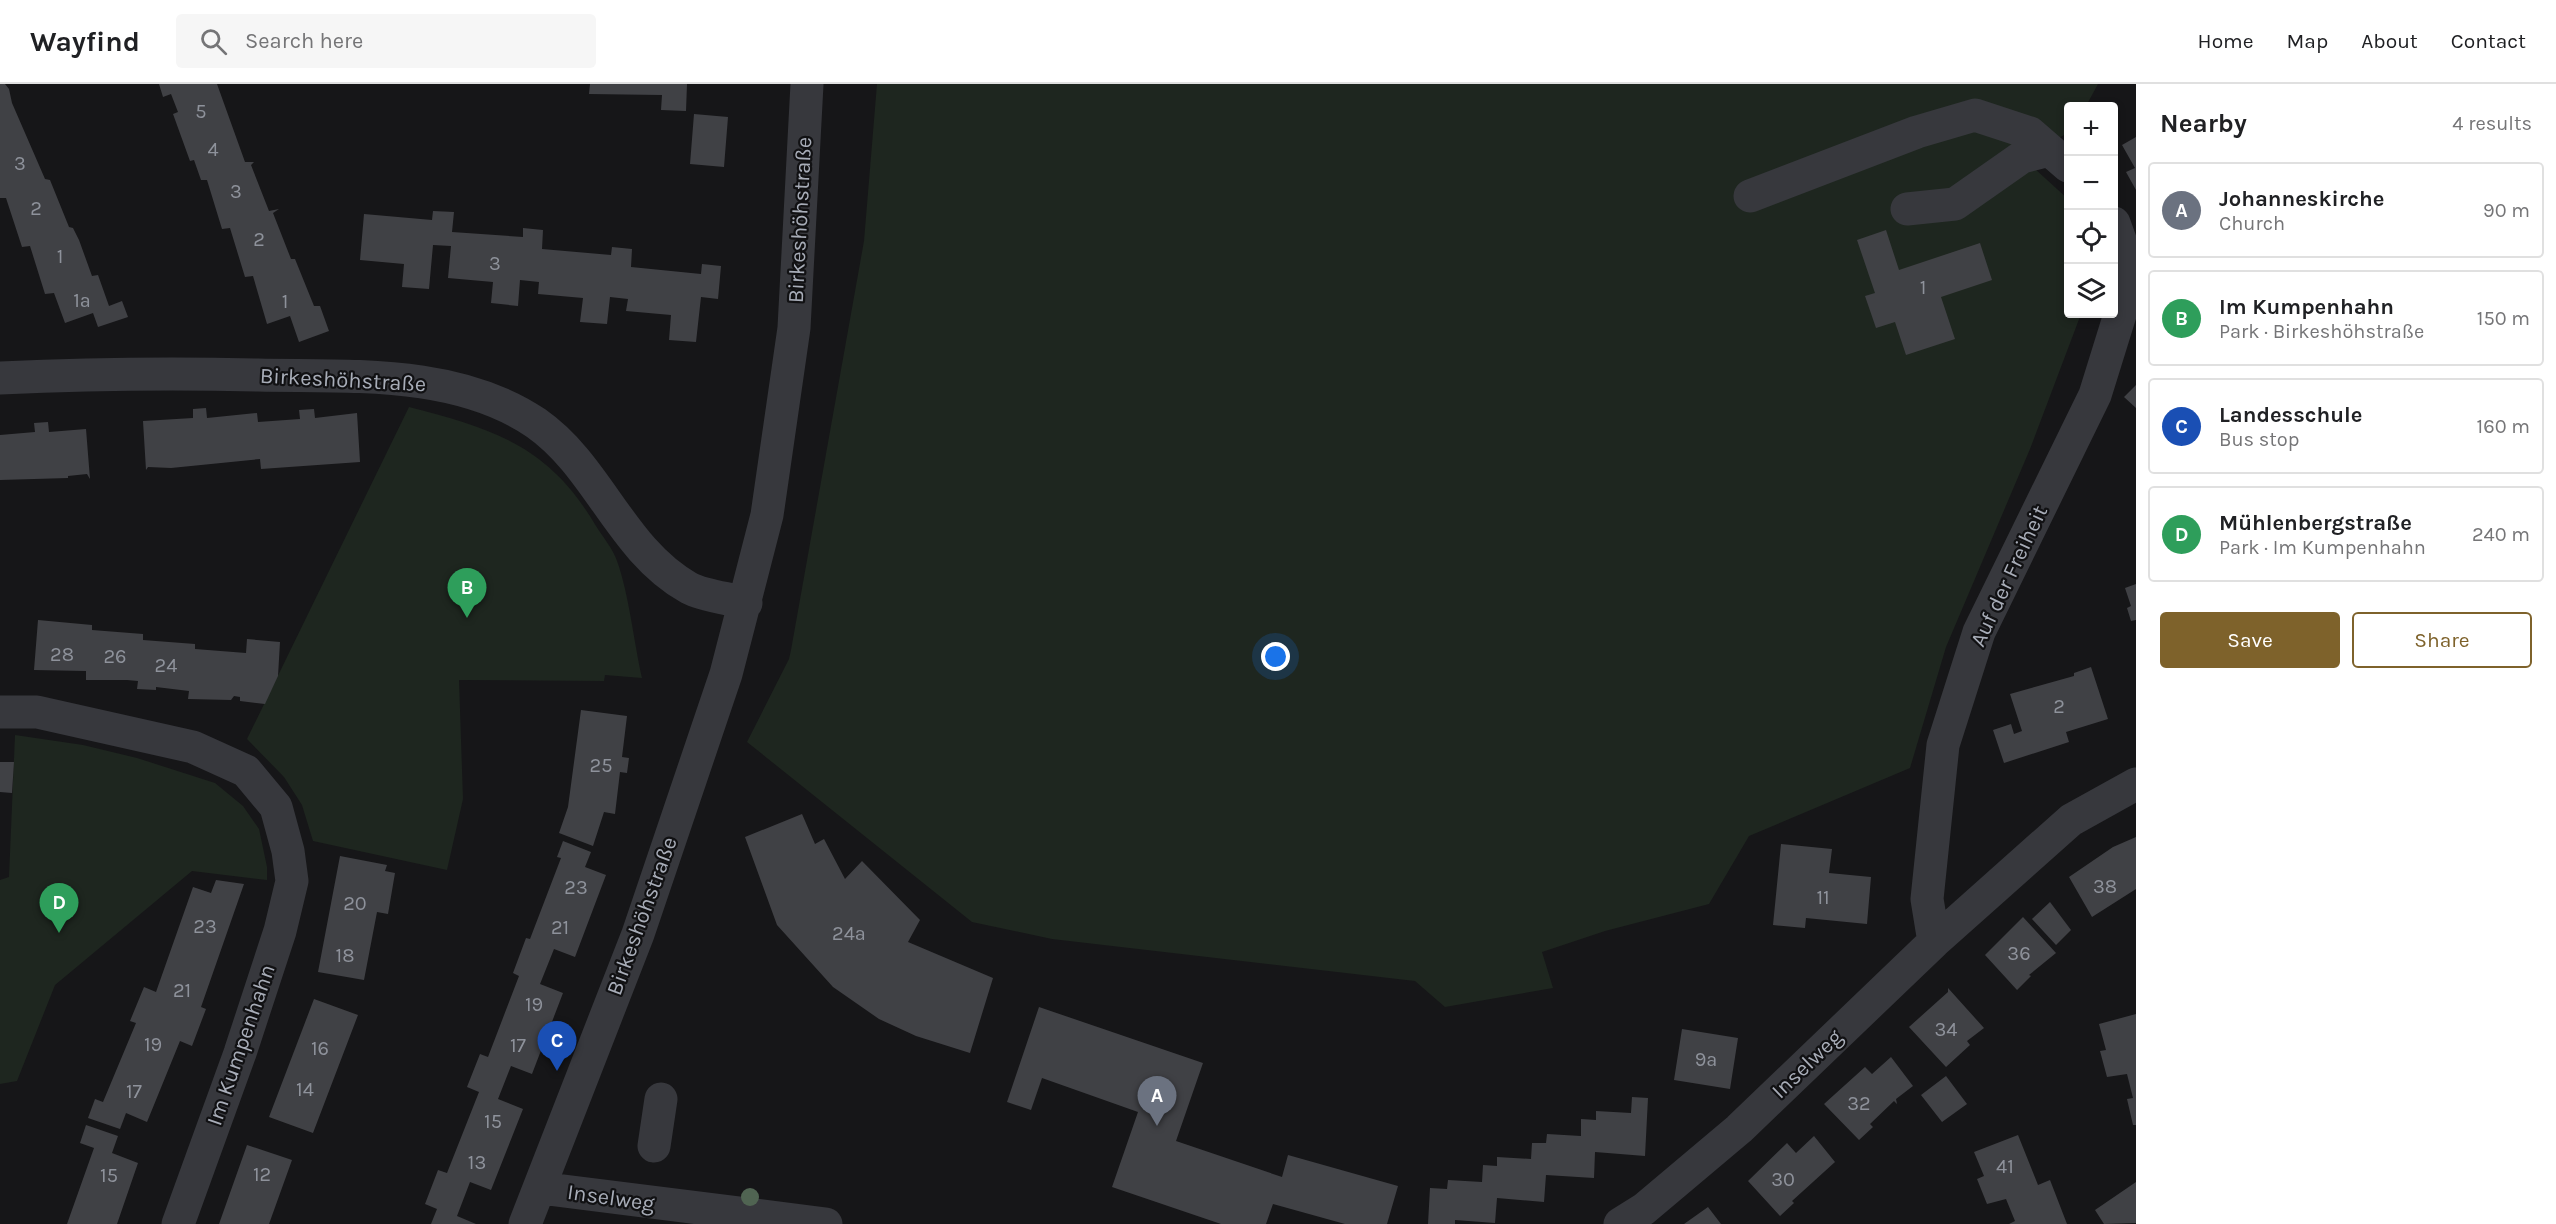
<!DOCTYPE html>
<html lang="en">
<head>
<meta charset="utf-8">
<style>
  :root { --surface:#fff; --page:#f6f6f6; --text:#202124; --muted:#757577; --line:#e0e0e0; --accent:#7e622b }
  body { margin:0; font-family:Karla,sans-serif; background:var(--page); color:var(--text) }
  .controls { position:absolute; right:18px; top:18px; display:grid; overflow:hidden; border-radius:6px; box-shadow:0 3px 9px #0003 }
  .controls button { width:54px; height:54px; display:grid; place-items:center; padding:0; border:0; border-bottom:2px solid var(--line); background:var(--surface); color:var(--text); font:30px sans-serif }
  .you { position:absolute; left:1276px; top:573px; width:21px; height:21px; margin:-15px; border:4px solid #fff; border-radius:50%; background:#1a73e8; box-shadow:0 0 0 9px #1a73e833 }
  .badge { display:grid; place-items:center; width:39px; height:39px; border-radius:50%; background:var(--accent); color:#fff; font-size:20px; font-weight:700 }
  .pin { position:absolute; translate:-50% -50px; filter:drop-shadow(0 2px 3px #0008) }
  .pin::after { content:''; position:absolute; top:32px; width:21px; height:18px; background:inherit; clip-path:polygon(0 0,100% 0,50% 100%) }
  .list { margin:0; padding:0; list-style:none }
  h2 { display:flex; justify-content:space-between; align-items:center; height:78px; margin:0; padding:0 24px; font-size:26px }
  h2 small { font-size:20px; font-weight:400; color:var(--muted) }
  .list li { display:grid; grid-template-columns:39px 1fr auto; gap:18px; align-items:center; box-sizing:border-box; height:96px; margin:0 12px 12px; padding:0 12px; border:2px solid var(--line); border-radius:6px }
  .list b { display:block; font-size:22px; white-space:nowrap }
  .list p { margin:0; font-size:20px; white-space:nowrap; color:var(--muted) }
  .list em { font-size:20px; font-style:normal; color:var(--muted) }
  .actions { display:flex; gap:12px; padding:18px 24px }
  .actions a { flex:1; padding:14px 0; border:2px solid var(--accent); border-radius:6px; text-align:center; font-size:21px; color:var(--accent) }
  .actions .main { background:var(--accent); color:#fff }
  .icon { flex:none; width:33px; height:33px; fill:none; stroke:currentColor; stroke-width:2; stroke-linecap:round; stroke-linejoin:round }
  .map { position:relative; flex:none; width:2136px; height:1140px; overflow:hidden }
  header { display:flex; align-items:center; gap:36px; box-sizing:border-box; height:84px; padding:0 30px; background:var(--surface); border-bottom:2px solid var(--line) }
  header strong { font-size:28px }
  nav { display:flex; gap:33px; margin-inline-start:auto; font-size:21px }
  .search { width:420px; height:54px; background:var(--page); display:flex; align-items:center; gap:15px; box-sizing:border-box; padding:0 21px; border-radius:6px; color:var(--muted); font-size:22px }
  main { display:flex }
  aside { flex:1; background:var(--surface) }
  .map>svg:first-child { display:block }
  .green { fill:#1e261f }
  .building { fill:#404145 }
  .lines { fill:none; stroke-linecap:round; stroke-linejoin:round }
  .minor { stroke:#37383d; stroke-width:33 }
  .tree { fill:#506452 }
  .labels { text-anchor:middle; dominant-baseline:central; stroke-width:4.5; stroke-linejoin:round; paint-order:stroke }
  .number-label { font-size:20px; fill:#8e929b }
  .street-label { font-size:22px; fill:#a8adb8; stroke:#111113 }
</style>
</head>
<body>
<header>
<strong>Wayfind</strong>
<div class="search"><svg class="icon" aria-label="search" viewBox="0 0 24 24"><circle cx="10" cy="10" r="6"/><path d="M15 15l6 6"/></svg>Search here</div>
<nav><a>Home</a><a>Map</a><a>About</a><a>Contact</a></nav>
</header>
<main>
<div class="map">
<svg width="2136" height="1140" viewBox="0 0 2136 1140">
  <rect width="100%" height="100%" fill="#161618"/>
  <!-- green -->
  <path class="green" d="M 877,0 L 2098,0 L 2086,22 L 2068,22 L 2068,49 L 2022,73 L 2068,115 L 2068,230 L 2081,230 L 2030,365 L 1946,563 L 1910,684 L 1749,752 L 1709,820 L 1605,847 L 1542,868 L 1553,904 L 1445,923 L 1415,897 L 1052,855 L 972,838 L 747,658 L 789,575 L 791,566 L 864,157 Z
    M 409,323 C 494,345 549,362 596,442 C 603,453 613,465 617,477 C 629,510 634,559 642,594 L 605,591 L 604,597 L 459,596 L 463,715 L 447,786 L 313,757 L 302,721 L 284,693 L 247,655 Z
    M 15,651 L 83,661 L 137,674 L 215,699 L 243,722 L 259,745 L 267,783 L 267,796 L 192,787 L 55,901 L 17,997 L 0,1000 L 0,796 L 9,793 Z"/>
  <!-- building -->
  <path class="building" d="M 0,0 L 5,0 L 9,5 L 12,19 L 45,95 L 50,96 L 69,143 L 73,144 L 79,156 L 92,192 L 98,191 L 109,222 L 122,217 L 128,233 L 98,243 L 93,229 L 65,239 L 54,209 L 45,210 L 30,162 L 22,163 L 6,114 L 0,114 Z
    M 159,0 L 217,0 L 245,78 L 254,78 L 251,81 L 269,127 L 279,125 L 273,129 L 291,175 L 295,175 L 314,222 L 320,222 L 329,247 L 299,258 L 290,232 L 267,240 L 253,192 L 245,193 L 230,144 L 222,145 L 207,96 L 201,96 L 194,76 L 190,77 L 173,30 L 178,28 L 171,10 L 163,13 Z
    M 590,0 L 687,0 L 686,27 L 661,26 L 662,11 L 589,10 Z
    M 694,30 L 728,33 L 724,83 L 690,80 Z
    M 2136,53 L 2136,106 L 2126,88 L 2135,84 L 2122,61 Z
    M 433,127 L 454,128 L 452,148 L 523,153 L 523,144 L 543,146 L 542,165 L 611,171 L 612,163 L 632,165 L 631,183 L 701,190 L 702,180 L 721,182 L 718,215 L 701,213 L 696,258 L 669,256 L 671,231 L 626,227 L 628,215 L 610,213 L 607,240 L 580,238 L 583,214 L 538,210 L 539,198 L 520,196 L 518,222 L 491,219 L 493,198 L 448,194 L 451,162 L 433,161 L 429,205 L 402,203 L 404,180 L 360,176 L 364,130 L 432,136 Z
    M 1886,146 L 1899,186 L 1980,159 L 1992,196 L 1941,213 L 1955,255 L 1906,271 L 1895,238 L 1876,244 L 1865,212 L 1875,209 L 1857,156 Z
    M 2136,301 L 2136,324 L 2124,313 Z
    M 206,324 L 207,334 L 257,329 L 258,338 L 300,335 L 299,326 L 314,325 L 315,334 L 357,329 L 360,378 L 261,385 L 260,375 L 171,384 L 148,383 L 146,386 L 143,337 L 193,334 L 193,325 Z
    M 48,338 L 49,348 L 86,345 L 90,395 L 87,390 L 68,392 L 68,394 L 0,396 L 0,351 L 35,348 L 34,339 Z
    M 2136,500 L 2136,536 L 2131,537 L 2127,524 L 2131,522 L 2125,504 Z
    M 38,536 L 92,541 L 92,546 L 143,550 L 143,556 L 195,560 L 195,565 L 246,569 L 247,555 L 280,558 L 278,592 L 265,620 L 240,617 L 240,613 L 234,612 L 231,616 L 188,615 L 189,607 L 156,603 L 156,606 L 137,605 L 138,597 L 127,596 L 86,596 L 86,587 L 34,586 Z
    M 2091,583 L 2108,635 L 2066,648 L 2069,658 L 2004,679 L 1993,646 L 2011,640 L 2014,650 L 2022,647 L 2010,610 L 2074,592 L 2074,589 Z
    M 581,626 L 627,632 L 622,673 L 629,674 L 627,689 L 620,688 L 615,730 L 604,728 L 593,762 L 559,749 L 568,723 Z
    M 0,678 L 14,678 L 12,709 L 0,708 Z
    M 802,730 L 815,760 L 824,755 L 845,795 L 862,777 L 920,836 L 908,858 L 993,894 L 970,969 L 916,952 L 879,935 L 833,903 L 777,841 L 745,753 Z
    M 2136,753 L 2136,805 L 2092,833 L 2069,793 L 2113,763 Z
    M 563,757 L 591,768 L 585,783 L 606,791 L 575,873 L 554,865 L 540,900 L 563,909 L 532,990 L 511,982 L 498,1015 L 523,1025 L 491,1106 L 470,1098 L 457,1132 L 476,1140 L 431,1140 L 437,1125 L 425,1120 L 438,1086 L 447,1089 L 479,1008 L 467,1003 L 480,970 L 488,973 L 519,892 L 513,889 L 526,854 L 530,855 L 561,774 L 557,773 Z
    M 1781,760 L 1832,765 L 1829,789 L 1871,793 L 1867,840 L 1806,834 L 1805,844 L 1773,841 Z
    M 340,772 L 387,781 L 385,787 L 395,789 L 388,830 L 377,828 L 364,896 L 318,888 Z
    M 216,796 L 244,800 L 201,923 L 206,925 L 192,962 L 180,957 L 147,1038 L 126,1029 L 120,1045 L 88,1034 L 95,1015 L 103,1018 L 136,939 L 130,937 L 144,903 L 156,908 L 193,803 L 211,809 Z
    M 2050,818 L 2071,846 L 2056,861 L 2032,835 Z
    M 2023,833 L 2056,869 L 2029,891 L 2031,892 L 2017,906 L 1985,871 Z
    M 1948,904 L 1984,944 L 1967,957 L 1970,961 L 1946,983 L 1909,943 L 1948,908 Z
    M 314,915 L 358,931 L 313,1049 L 269,1033 Z
    M 1039,923 L 1203,979 L 1176,1057 L 1282,1093 L 1288,1071 L 1398,1102 L 1387,1140 L 1345,1140 L 1273,1120 L 1266,1140 L 1221,1140 L 1112,1103 L 1138,1028 L 1042,994 L 1031,1026 L 1007,1018 Z
    M 2136,930 L 2136,1041 L 2133,1041 L 2127,1015 L 2133,1014 L 2127,990 L 2107,993 L 2100,967 L 2106,966 L 2099,940 Z
    M 1682,945 L 1738,954 L 1730,1005 L 1674,996 Z
    M 1891,973 L 1913,1002 L 1896,1015 L 1897,1020 L 1894,1017 L 1870,1040 L 1873,1043 L 1859,1056 L 1824,1020 L 1865,983 L 1872,990 Z
    M 1946,992 L 1967,1020 L 1942,1038 L 1921,1011 Z
    M 1632,1013 L 1648,1014 L 1645,1072 L 1595,1068 L 1594,1094 L 1546,1091 L 1544,1118 L 1497,1114 L 1495,1139 L 1455,1136 L 1455,1140 L 1428,1140 L 1430,1104 L 1447,1105 L 1448,1096 L 1482,1098 L 1483,1081 L 1497,1082 L 1497,1073 L 1531,1075 L 1532,1059 L 1546,1059 L 1547,1050 L 1581,1052 L 1581,1035 L 1596,1036 L 1596,1027 L 1631,1029 Z
    M 86,1041 L 118,1052 L 112,1069 L 138,1079 L 117,1140 L 67,1140 L 94,1064 L 80,1059 Z
    M 2018,1051 L 2038,1101 L 2050,1096 L 2067,1140 L 2009,1140 L 2015,1137 L 2006,1115 L 1987,1120 L 1977,1095 L 1984,1092 L 1974,1068 Z
    M 1814,1052 L 1835,1078 L 1792,1117 L 1794,1119 L 1780,1132 L 1748,1097 L 1787,1059 L 1796,1069 Z
    M 247,1061 L 292,1076 L 269,1140 L 219,1140 Z
    M 2136,1098 L 2136,1139 L 2104,1140 L 2095,1126 Z
    M 1708,1123 L 1721,1140 L 1684,1140 Z"/>
  <g class="lines">
    <!-- minor -->
    <path class="minor" d="M 1750,112 L 1917,48 L 1975,31 L 2030,49 L 2068,82
      M 1907,125 L 1955,120 L 2022,73 L 2049,66
      M 0,294 C 86,290 172,289 258,291 C 351,293 456,285 536,339 C 599,383 620,465 689,504 C 704,512 728,514 746,519
      M 0,628 L 37,628 L 193,663 L 246,687 L 276,723 L 288,767 L 292,797 L 280,847 L 240,969 L 178,1140
      M 1934,858 L 1927,815 L 1943,661 L 1979,548 L 2095,311 L 2127,208 L 2124,167 L 2114,139
      M 654,1062 L 661,1015
      M 540,1104 L 826,1140
      M 525,1140 L 638,850 L 726,590 L 767,431 L 794,244 L 807,0
      M 1620,1140 L 1644,1125 L 1739,1045 L 1934,858 L 2071,736 L 2136,700"/>
  </g>
  <!-- trees -->
  <circle class="tree" cx="750" cy="1113" r="9"/>
  <g class="labels">
    <!-- number labels -->
    <g class="number-label">
      <text x="201" y="27">5</text>
      <text x="213" y="65">4</text>
      <text x="20" y="79">3</text>
      <text x="236" y="107">3</text>
      <text x="36" y="124">2</text>
      <text x="259" y="155">2</text>
      <text x="60" y="172">1</text>
      <text x="495" y="179">3</text>
      <text x="1923" y="203">1</text>
      <text x="82" y="216">1a</text>
      <text x="285" y="217">1</text>
      <text x="62" y="570">28</text>
      <text x="115" y="572">26</text>
      <text x="166" y="581">24</text>
      <text x="2059" y="622">2</text>
      <text x="601" y="681">25</text>
      <text x="2105" y="802">38</text>
      <text x="576" y="803">23</text>
      <text x="1823" y="813">11</text>
      <text x="355" y="819">20</text>
      <text x="205" y="842">23</text>
      <text x="560" y="843">21</text>
      <text x="849" y="849">24a</text>
      <text x="2019" y="869">36</text>
      <text x="345" y="871">18</text>
      <text x="182" y="906">21</text>
      <text x="534" y="920">19</text>
      <text x="1946" y="945">34</text>
      <text x="153" y="960">19</text>
      <text x="518" y="961">17</text>
      <text x="320" y="964">16</text>
      <text x="1706" y="975">9a</text>
      <text x="305" y="1005">14</text>
      <text x="134" y="1007">17</text>
      <text x="1859" y="1019">32</text>
      <text x="493" y="1037">15</text>
      <text x="477" y="1078">13</text>
      <text x="2005" y="1082">41</text>
      <text x="262" y="1090">12</text>
      <text x="109" y="1091">15</text>
      <text x="1783" y="1095">30</text>
    </g>
    <!-- street labels -->
    <g class="street-label">
      <text transform="translate(800 136) rotate(-87)">Birkeshöhstraße</text>
      <text transform="translate(343 296) rotate(3)">Birkeshöhstraße</text>
      <text transform="translate(2009 492) rotate(-65)">Auf der Freiheit</text>
      <text transform="translate(642 832) rotate(-70)">Birkeshöhstraße</text>
      <text transform="translate(241 961) rotate(-71)">Im Kumpenhahn</text>
      <text transform="translate(1807 980) rotate(-44)">Inselweg</text>
      <text transform="translate(611 1114) rotate(8)">Inselweg</text>
    </g>
  </g>
</svg>
<div class="controls">
<button>+</button>
<button>−</button>
<button><svg class="icon" aria-label="locate" viewBox="0 0 24 24"><circle cx="12" cy="12" r="6"/><path d="M12 2v4M12 18v4M2 12h4M18 12h4"/></svg></button>
<button><svg class="icon" aria-label="layers" viewBox="0 0 24 24"><path d="M12 4l9 5-9 5-9-5zM3 14l9 5 9-5"/></svg></button>
</div>
<div class="you"></div>
<div class="pin badge" style="left:1157px;top:1042px;background:#6b7280">A</div>
<div class="pin badge" style="left:467px;top:534px;background:#2e9e5b">B</div>
<div class="pin badge" style="left:557px;top:987px;background:#1a4fb4">C</div>
<div class="pin badge" style="left:59px;top:849px;background:#2e9e5b">D</div>
</div>
<aside>
<h2>Nearby<small>4 results</small></h2>
<ul class="list">
<li><span class="badge" style="background:#6b7280">A</span><div><b>Johanneskirche</b><p>Church</p></div><em>90 m</em></li>
<li><span class="badge" style="background:#2e9e5b">B</span><div><b>Im Kumpenhahn</b><p>Park · Birkeshöhstraße</p></div><em>150 m</em></li>
<li><span class="badge" style="background:#1a4fb4">C</span><div><b>Landesschule</b><p>Bus stop</p></div><em>160 m</em></li>
<li><span class="badge" style="background:#2e9e5b">D</span><div><b>Mühlenbergstraße</b><p>Park · Im Kumpenhahn</p></div><em>240 m</em></li>
</ul>
<div class="actions"><a class="main">Save</a><a>Share</a></div>
</aside>
</main>
</body>
</html>
